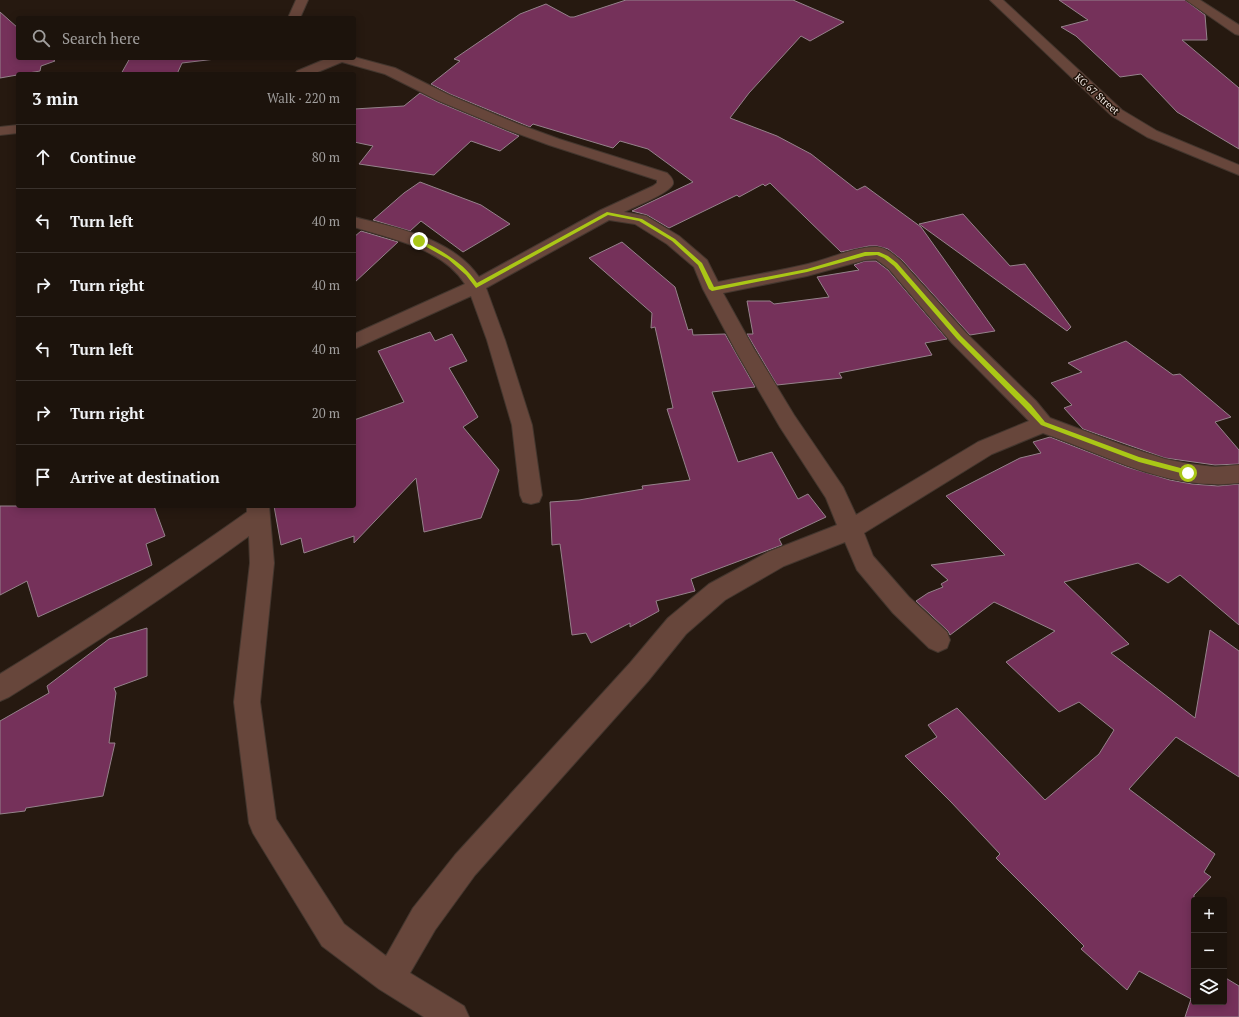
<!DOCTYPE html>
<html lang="en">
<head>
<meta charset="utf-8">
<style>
  :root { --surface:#1c130c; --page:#29201a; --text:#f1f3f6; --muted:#a09e9d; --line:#3a322d }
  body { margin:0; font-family:"PT Serif",serif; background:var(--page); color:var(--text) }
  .controls { position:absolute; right:12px; bottom:12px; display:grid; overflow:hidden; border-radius:4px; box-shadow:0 2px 10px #0003 }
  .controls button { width:36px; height:36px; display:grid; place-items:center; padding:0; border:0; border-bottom:1px solid var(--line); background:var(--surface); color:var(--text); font:20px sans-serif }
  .stop { position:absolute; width:12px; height:12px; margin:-9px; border:3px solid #aac716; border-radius:50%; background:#fff }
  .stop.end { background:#aac716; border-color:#fff; box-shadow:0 1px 4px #0008 }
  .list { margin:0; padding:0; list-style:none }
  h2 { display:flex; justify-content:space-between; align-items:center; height:52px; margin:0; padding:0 16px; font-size:17px }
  h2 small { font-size:13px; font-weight:400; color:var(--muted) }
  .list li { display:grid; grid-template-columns:26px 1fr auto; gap:12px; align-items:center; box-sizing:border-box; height:64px; padding:0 16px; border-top:1px solid var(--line) }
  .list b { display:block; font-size:15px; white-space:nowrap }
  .list em { font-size:13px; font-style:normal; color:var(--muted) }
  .icon { flex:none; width:22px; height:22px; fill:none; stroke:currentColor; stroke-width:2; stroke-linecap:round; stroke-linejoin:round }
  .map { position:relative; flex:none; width:1239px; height:1017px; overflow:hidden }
  .search { position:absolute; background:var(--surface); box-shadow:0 2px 10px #0003; left:16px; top:16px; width:340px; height:44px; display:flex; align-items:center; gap:10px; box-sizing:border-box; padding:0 14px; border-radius:4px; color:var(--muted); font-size:15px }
  .panel { position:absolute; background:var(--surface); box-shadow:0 2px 10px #0003; left:16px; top:72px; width:340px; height:436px; border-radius:4px }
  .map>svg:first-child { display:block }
  .building { fill:#75315a; stroke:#95828b }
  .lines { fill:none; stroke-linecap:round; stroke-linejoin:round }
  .minor-casing { stroke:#43362e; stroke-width:2 }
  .minor { fill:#67463b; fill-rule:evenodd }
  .route { fill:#aac716 }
  .labels { text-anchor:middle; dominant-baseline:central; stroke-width:3; stroke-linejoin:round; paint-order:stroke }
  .far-street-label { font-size:10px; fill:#f3e9e3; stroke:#1c1007 }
</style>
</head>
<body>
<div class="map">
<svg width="1239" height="1017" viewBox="0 0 1239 1017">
  <rect width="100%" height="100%" fill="#261910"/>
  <!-- building -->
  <path class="building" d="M 626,0 L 793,0 L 844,22 L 810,41 L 801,36 L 749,93 L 730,118 L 777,136 L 811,154 L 857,190 L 865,186 L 921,227 L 995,331 L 970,335 L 902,260 L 888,249 L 877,246 L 869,246 L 841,252 L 770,183 L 765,186 L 763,184 L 739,197 L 737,195 L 669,228 L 647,215 L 632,211 L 693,182 L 648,149 L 620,141 L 613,148 L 533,124 L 530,127 L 450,94 L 431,84 L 460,61 L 454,59 L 520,14 L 546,4 L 570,17 L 574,17 Z
    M 1059,0 L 1185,0 L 1205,15 L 1207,40 L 1182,40 L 1239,88 L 1239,149 L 1177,112 L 1141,74 L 1120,77 L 1076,36 L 1061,27 L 1088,20 Z
    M 0,12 L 18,28 L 18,58 L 51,58 L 55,61 L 41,66 L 40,71 L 0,78 Z
    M 130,58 L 224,58 L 182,63 L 177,74 L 121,74 Z
    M 420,93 L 438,102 L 519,136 L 500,151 L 471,141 L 434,175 L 359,164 L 373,146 L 354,142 L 354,109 L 404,106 Z
    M 420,182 L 481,205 L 510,224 L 463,252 L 421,221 L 410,231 L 373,220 L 404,193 Z
    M 963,214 L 1010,266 L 1025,264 L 1071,327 L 1067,331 L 919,224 Z
    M 361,231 L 398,242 L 354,283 L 354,237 Z
    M 622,242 L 675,287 L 688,330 L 692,329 L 693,335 L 725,334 L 755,387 L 712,392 L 738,462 L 772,452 L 798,499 L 808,494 L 826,517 L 779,539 L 782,545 L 691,579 L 695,591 L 656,601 L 659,611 L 630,627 L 630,623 L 591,643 L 586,633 L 572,635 L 560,544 L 552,545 L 550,502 L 579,500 L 643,489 L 642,486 L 690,480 L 667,409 L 673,408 L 655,327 L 651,328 L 652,313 L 589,258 Z
    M 865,261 L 876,261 L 888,270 L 947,339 L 925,343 L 932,355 L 839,373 L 842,378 L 777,385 L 747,334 L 753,334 L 747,301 L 770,301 L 774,304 L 829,297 L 817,277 L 859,270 L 854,265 Z
    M 430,332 L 435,341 L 452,334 L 467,361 L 449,368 L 478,417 L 463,427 L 499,470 L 481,518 L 424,532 L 416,478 L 354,543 L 354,536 L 304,553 L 301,538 L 281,545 L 274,506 L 354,506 L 354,420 L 404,402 L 378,351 Z
    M 1126,341 L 1173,375 L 1180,374 L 1231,417 L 1215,422 L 1239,450 L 1239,464 L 1215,465 L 1165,458 L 1083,429 L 1064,408 L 1072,405 L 1051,383 L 1082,372 L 1068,363 Z
    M 1050,437 L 1127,467 L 1170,480 L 1192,484 L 1218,486 L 1239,484 L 1239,625 L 1180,575 L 1168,583 L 1138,563 L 1064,582 L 1129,644 L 1111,653 L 1195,718 L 1210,630 L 1239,651 L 1239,777 L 1176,737 L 1129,789 L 1215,854 L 1204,872 L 1211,877 L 1194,895 L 1194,1002 L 1224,1002 L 1224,977 L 1239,986 L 1239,1017 L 1185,1017 L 1191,999 L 1139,971 L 1127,990 L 1081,949 L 1084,946 L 996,858 L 1000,854 L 951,802 L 905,756 L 937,737 L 928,725 L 957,708 L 1045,800 L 1099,754 L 1114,730 L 1079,702 L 1059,712 L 1006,662 L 1055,631 L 994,602 L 950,635 L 948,631 L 916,601 L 928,593 L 943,587 L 941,584 L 948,580 L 931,565 L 1005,555 L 946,496 L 1020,458 L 1041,453 L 1033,442 Z
    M 0,506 L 154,506 L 165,536 L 146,544 L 152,565 L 38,617 L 27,581 L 0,595 Z
    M 147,628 L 147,676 L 114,688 L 116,693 L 109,743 L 115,743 L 103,796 L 26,808 L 25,811 L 0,814 L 0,721 L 49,693 L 47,686 L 109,639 Z"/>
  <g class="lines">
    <defs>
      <path id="minor" d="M 296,0 L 308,0 L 300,18 L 288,18 Z
        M 990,0 L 1003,0 L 1122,110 L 1157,131 L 1239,165 L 1239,175 L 1147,137 L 1112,116 Z
        M 1186,0 L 1200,0 L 1239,25 L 1239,35 L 1235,34 Z
        M 354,57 L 395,68 L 449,95 L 518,124 L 559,139 L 667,173 C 670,176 674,179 673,184 C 670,193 634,207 624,212 L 646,216 L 679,236 L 707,260 L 718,282 C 748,276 779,271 808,264 C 828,259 858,246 877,247 C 887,248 894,255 901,261 L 966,333 L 1036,401 L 1050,418 L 1122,445 L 1165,459 L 1190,464 L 1215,467 L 1239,465 L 1239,483 C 1231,483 1223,485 1215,484 C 1155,484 1098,452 1043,433 L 992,454 L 864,533 L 873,556 L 909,597 L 947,632 L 950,640 L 947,648 L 938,652 L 929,648 L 893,613 L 857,570 L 845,542 L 784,566 L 725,600 L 686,634 L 648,681 L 475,875 L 435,930 L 410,973 L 464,1006 L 469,1017 L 424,1017 L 379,989 L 322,946 L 253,833 L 249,823 L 234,702 L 250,563 L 249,536 C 171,593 91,646 9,697 L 0,701 L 0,674 C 84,622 167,569 247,512 L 247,506 L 269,506 L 274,563 L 260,702 L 276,819 L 344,924 L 386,956 L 413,908 L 455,855 L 630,663 L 668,618 L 709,584 L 768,552 L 837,525 L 826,498 L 780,427 L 737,353 L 703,289 L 694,267 L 667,244 L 635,224 L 609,220 L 486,288 L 505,340 L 532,425 L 542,495 L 539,502 L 531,504 L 523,502 L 520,495 L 512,425 L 487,340 L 471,296 L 354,349 L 354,334 L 465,284 C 442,248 392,239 354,227 L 354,217 C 397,228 452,238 479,277 L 601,210 L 653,186 L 657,183 L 657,180 L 549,145 L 508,130 L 439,101 L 385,74 L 342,62 L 313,74 L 295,74 L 297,71 L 328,58 ZM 876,259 L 889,269 L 952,343 L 1029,421 L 978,442 L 856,515 L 843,487 L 794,415 L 754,349 L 723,293 L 807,276 L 865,260 Z
        M 18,125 L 18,133 L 0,135 L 0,127 Z"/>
    </defs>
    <!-- minor casing -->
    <use href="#minor" class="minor-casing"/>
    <!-- minor -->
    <use href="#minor" class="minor"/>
  </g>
  <!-- route -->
  <path class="route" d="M 607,212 L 642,219 L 675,239 L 702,263 L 714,287 L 807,269 L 865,252 L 879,252 L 888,256 L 897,263 L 961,336 L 1031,405 L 1045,422 L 1139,457 L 1188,470 L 1191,473 L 1188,475 L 1139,462 L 1041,425 L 1026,409 L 957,339 L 894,266 L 884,258 L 877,255 L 865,256 L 807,272 L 712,291 L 709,289 L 698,265 L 672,241 L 639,221 L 608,215 L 476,288 L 466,275 L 448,259 L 416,241 L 421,240 C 443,252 463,262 477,283 Z"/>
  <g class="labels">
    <!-- far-street labels -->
    <g class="far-street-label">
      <text transform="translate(1097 94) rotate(42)">KG 67 Street</text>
    </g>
  </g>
</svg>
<div class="controls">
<button>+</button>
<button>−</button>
<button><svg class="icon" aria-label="layers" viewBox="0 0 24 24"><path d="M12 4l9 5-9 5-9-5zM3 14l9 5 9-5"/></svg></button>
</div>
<div class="stop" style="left:1188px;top:473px"></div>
<div class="stop end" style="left:419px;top:241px"></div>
<div class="search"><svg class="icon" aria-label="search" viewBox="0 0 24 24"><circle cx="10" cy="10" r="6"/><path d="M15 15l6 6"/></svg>Search here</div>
<section class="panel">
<h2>3 min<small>Walk · 220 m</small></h2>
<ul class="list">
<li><svg class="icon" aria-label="ahead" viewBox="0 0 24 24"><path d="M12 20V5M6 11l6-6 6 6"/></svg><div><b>Continue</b></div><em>80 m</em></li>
<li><svg class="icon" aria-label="left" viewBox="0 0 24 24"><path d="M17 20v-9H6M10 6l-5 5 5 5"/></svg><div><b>Turn left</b></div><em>40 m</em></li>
<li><svg class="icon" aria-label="right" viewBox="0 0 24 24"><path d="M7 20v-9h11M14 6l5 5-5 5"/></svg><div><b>Turn right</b></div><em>40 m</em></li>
<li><svg class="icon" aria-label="left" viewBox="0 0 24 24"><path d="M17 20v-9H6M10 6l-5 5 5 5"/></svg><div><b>Turn left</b></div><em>40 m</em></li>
<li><svg class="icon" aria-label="right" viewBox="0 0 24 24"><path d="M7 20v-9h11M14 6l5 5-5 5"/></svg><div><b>Turn right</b></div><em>20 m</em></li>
<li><svg class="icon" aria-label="arrive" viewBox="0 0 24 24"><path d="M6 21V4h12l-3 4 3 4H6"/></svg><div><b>Arrive at destination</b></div></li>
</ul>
</section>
</div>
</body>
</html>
